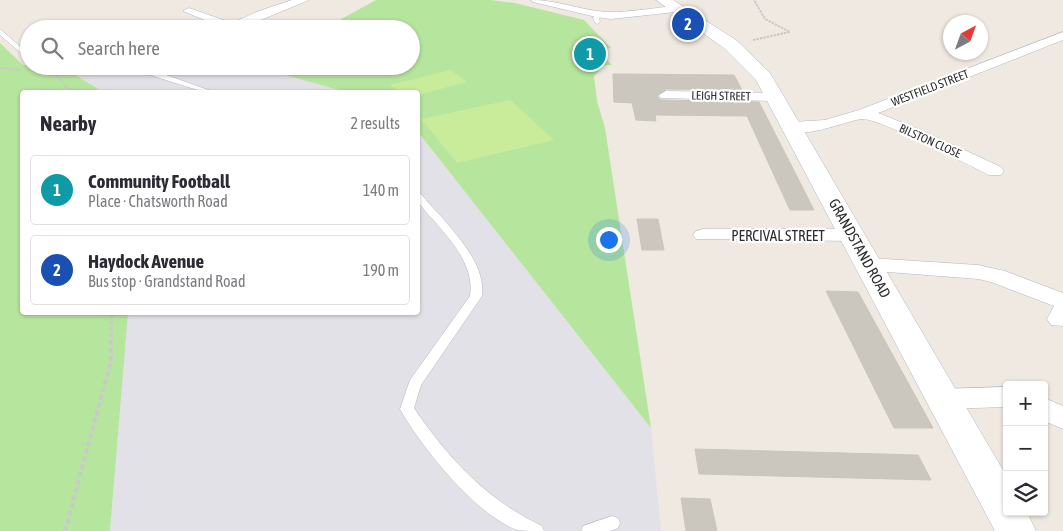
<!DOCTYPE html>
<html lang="en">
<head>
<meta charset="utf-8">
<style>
  :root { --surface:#fff; --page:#f7f7f7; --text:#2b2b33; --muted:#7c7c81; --line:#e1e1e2; --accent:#4264fb }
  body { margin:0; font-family:"Asap Condensed",sans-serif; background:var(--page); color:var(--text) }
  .controls { position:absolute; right:15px; bottom:15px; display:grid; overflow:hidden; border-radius:5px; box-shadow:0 1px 4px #0004 }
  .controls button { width:45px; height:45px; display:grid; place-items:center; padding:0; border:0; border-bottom:1px solid var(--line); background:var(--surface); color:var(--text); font:25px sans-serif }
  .compass { position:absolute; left:943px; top:15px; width:45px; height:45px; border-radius:50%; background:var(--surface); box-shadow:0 1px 4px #0004; rotate:41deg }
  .you { position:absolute; left:608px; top:239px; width:18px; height:18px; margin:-12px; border:4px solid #fff; border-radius:50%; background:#1a73e8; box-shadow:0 0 0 8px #1a73e833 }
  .badge { display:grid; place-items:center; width:32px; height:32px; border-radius:50%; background:var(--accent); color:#fff; font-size:16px; font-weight:700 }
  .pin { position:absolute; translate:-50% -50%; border:2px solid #fff; box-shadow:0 1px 5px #0006 }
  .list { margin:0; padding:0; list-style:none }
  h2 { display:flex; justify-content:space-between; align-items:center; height:65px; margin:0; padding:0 20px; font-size:21px }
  h2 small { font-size:16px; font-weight:400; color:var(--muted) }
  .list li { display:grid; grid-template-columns:32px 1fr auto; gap:15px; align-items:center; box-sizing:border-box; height:70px; margin:0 10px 10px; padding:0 10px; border:1px solid var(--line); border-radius:5px }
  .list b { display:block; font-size:19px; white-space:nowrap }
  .list p { margin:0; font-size:16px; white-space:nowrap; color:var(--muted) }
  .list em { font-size:16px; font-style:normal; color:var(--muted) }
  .icon { flex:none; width:28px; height:28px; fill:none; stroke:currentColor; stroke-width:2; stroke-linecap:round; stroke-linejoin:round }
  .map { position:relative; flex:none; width:1063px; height:531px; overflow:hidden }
  .search { position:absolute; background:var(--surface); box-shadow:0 1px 4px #0004; left:20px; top:20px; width:400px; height:55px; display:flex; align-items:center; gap:12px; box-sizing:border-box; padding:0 18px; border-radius:28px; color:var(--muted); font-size:19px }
  .panel { position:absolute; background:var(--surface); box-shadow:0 1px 4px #0004; left:20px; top:90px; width:400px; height:225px; border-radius:5px }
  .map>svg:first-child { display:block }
  .industrial { fill:#e3e1e8 }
  .green { fill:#b6e59e }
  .pitch { fill:#c9ec9a }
  .building { fill:#cbc7bf; stroke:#cbc5ba }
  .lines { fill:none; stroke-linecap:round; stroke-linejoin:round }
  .lane-casing { stroke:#b4b7c1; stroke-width:1 }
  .street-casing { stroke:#b4b7c1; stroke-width:1 }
  .secondary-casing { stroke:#b4b7c1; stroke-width:1 }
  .path-far3 { stroke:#c9c9c9; stroke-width:2; stroke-dasharray:2.5 1; stroke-linecap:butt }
  .path-far2 { stroke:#c9c9c9; stroke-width:2.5; stroke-dasharray:3 2; stroke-linecap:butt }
  .path-far1 { stroke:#c9c9c9; stroke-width:3; stroke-dasharray:4 2.5; stroke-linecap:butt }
  .path { stroke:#c9c9c9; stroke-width:4; stroke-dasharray:5 3; stroke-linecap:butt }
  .lane { fill:#fff; fill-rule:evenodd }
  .street { fill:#fff; fill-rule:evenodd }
  .secondary { fill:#fff; fill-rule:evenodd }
  .labels { text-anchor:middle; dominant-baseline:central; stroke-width:4.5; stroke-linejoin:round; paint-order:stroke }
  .far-street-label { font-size:12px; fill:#2e2e2e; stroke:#fff }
  .street-label { font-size:15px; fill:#2e2e2e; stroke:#fff }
</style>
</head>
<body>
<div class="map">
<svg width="1063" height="531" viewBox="0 0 1063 531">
  <rect width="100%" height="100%" fill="#efe9e1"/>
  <!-- industrial -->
  <path class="industrial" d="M 67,66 L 252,66 L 346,92 L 103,92 L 66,69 Z
    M 418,132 L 651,428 L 661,531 L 110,531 L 128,313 L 418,312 Z"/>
  <!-- green -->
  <path class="green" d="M 376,0 L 490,0 L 515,3 L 584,20 L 611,48 L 597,50 L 612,65 L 604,65 L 594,76 L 597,101 L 605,128 L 651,428 L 418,132 L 418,92 L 346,92 L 253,66 L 411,66 L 411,29 L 323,29 Z
    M 0,43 L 23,65 L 66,69 L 103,92 L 22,92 L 22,312 L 128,313 L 110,531 L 0,531 Z"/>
  <!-- pitch -->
  <path class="pitch" d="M 451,70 L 467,82 L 418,95 L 418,92 L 399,92 L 390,85 Z
    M 510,100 L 554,140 L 457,163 L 421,119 Z"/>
  <!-- building -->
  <path class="building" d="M 613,74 L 734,75 L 742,90 L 666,89 L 657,96 L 661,100 L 759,102 L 814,210 L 790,210 L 747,116 L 655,115 L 656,121 L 636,120 L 632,103 L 614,102 Z
    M 637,219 L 658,219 L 664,250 L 642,250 Z
    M 826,291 L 858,292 L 933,428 L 894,428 Z
    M 695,449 L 918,455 L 931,480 L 699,474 Z
    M 681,498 L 710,499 L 717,531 L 686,531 Z"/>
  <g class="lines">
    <defs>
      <path id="lane" d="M 598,13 L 603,14 L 599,18 L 600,22 L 597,24 L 595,23 L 593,18 Z
        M 0,29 L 29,54 L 29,60 L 0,35 Z
        M 112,66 L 128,66 L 155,71 L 214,92 L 204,92 L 150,75 Z
        M 418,193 L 421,194 C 443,221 487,259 482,296 L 421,385 L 414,408 C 448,458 487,500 542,526 L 544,531 C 536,531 525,531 517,530 C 476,515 421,447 400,409 L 410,380 L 470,296 C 476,259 438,228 418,202 Z
        M 612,516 L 618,518 L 620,523 L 618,528 L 610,531 L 581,531 L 583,526 Z"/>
      <path id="street" d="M 292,0 L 309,0 L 239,29 L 226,29 L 183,11 L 189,8 L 232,23 L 259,11 Z
        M 531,0 C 555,0 575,8 597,11 C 623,14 651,8 676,6 L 682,9 L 676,12 L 611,19 L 596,17 L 533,2 Z
        M 1063,32 L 1063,40 L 878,113 L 921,130 L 1001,167 L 1004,171 L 1001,175 L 989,175 C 969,165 877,117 862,119 C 848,120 796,143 785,127 L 793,122 L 825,120 L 859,110 Z
        M 666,91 L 776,93 L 783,97 L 776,101 L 661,98 L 659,95 Z
        M 703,229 L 853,229 L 860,231 L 863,235 L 860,239 L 853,241 L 696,239 L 693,235 L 696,231 Z
        M 870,258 L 978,265 L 1005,271 L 1063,293 L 1063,326 L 1051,325 L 1047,319 L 1054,306 L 991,282 L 978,279 L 862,270 L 859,265 L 862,260 Z
        M 1007,387 L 1007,407 L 941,409 L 932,406 L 928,399 L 932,392 L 941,389 Z
        M 1044,398 L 1063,406 L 1063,429 L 1044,421 Z"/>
      <path id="secondary" d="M 656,0 L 673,0 L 736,40 L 770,73 L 1007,477 L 1007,512 L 1027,512 L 1036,531 L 995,531 L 756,80 L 724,48 Z"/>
    </defs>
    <!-- lane casing -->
    <use href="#lane" class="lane-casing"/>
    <!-- street casing -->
    <use href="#street" class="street-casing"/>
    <!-- secondary casing -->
    <use href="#secondary" class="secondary-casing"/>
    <!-- path-far3 -->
    <path class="path-far3" d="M 753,40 L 790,32 L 765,19 L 754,0
      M 63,66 L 54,73 L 67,87
      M 0,68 L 22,70
      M 33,71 L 43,71 L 54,66"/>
    <!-- path-far2 -->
    <path class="path-far2" d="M 65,86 L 74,92"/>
    <!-- path-far1 -->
    <path class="path-far1" d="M 111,344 L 112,312"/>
    <!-- path -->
    <path class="path" d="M 65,531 L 111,361 L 111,342"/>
    <!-- lane -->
    <use href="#lane" class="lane"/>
    <!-- street -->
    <use href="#street" class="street"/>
    <!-- secondary -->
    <use href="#secondary" class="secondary"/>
  </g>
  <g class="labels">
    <!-- far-street labels -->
    <g class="far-street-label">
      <text transform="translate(930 88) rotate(-21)">WESTFIELD STREET</text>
      <text transform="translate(721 96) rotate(1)">LEIGH STREET</text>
      <text transform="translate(930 141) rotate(24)">BILSTON CLOSE</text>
    </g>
    <!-- street labels -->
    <g class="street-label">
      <text x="778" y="235">PERCIVAL STREET</text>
      <text transform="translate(860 248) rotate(61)">GRANDSTAND ROAD</text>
    </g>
  </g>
</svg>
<div class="controls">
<button>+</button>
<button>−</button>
<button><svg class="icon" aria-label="layers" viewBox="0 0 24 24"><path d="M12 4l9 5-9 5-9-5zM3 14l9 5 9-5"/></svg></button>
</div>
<svg class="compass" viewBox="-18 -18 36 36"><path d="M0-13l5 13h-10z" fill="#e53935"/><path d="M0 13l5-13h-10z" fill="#7c7c81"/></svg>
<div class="you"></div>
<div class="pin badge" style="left:590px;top:54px;background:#0f9aa8">1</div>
<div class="pin badge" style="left:688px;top:24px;background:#1a4fb4">2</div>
<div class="search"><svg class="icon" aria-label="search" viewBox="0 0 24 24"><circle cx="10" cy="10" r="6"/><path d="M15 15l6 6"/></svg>Search here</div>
<section class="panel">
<h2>Nearby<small>2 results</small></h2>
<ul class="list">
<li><span class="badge" style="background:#0f9aa8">1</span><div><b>Community Football</b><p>Place · Chatsworth Road</p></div><em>140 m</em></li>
<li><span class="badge" style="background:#1a4fb4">2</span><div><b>Haydock Avenue</b><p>Bus stop · Grandstand Road</p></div><em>190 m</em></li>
</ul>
</section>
</div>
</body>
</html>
